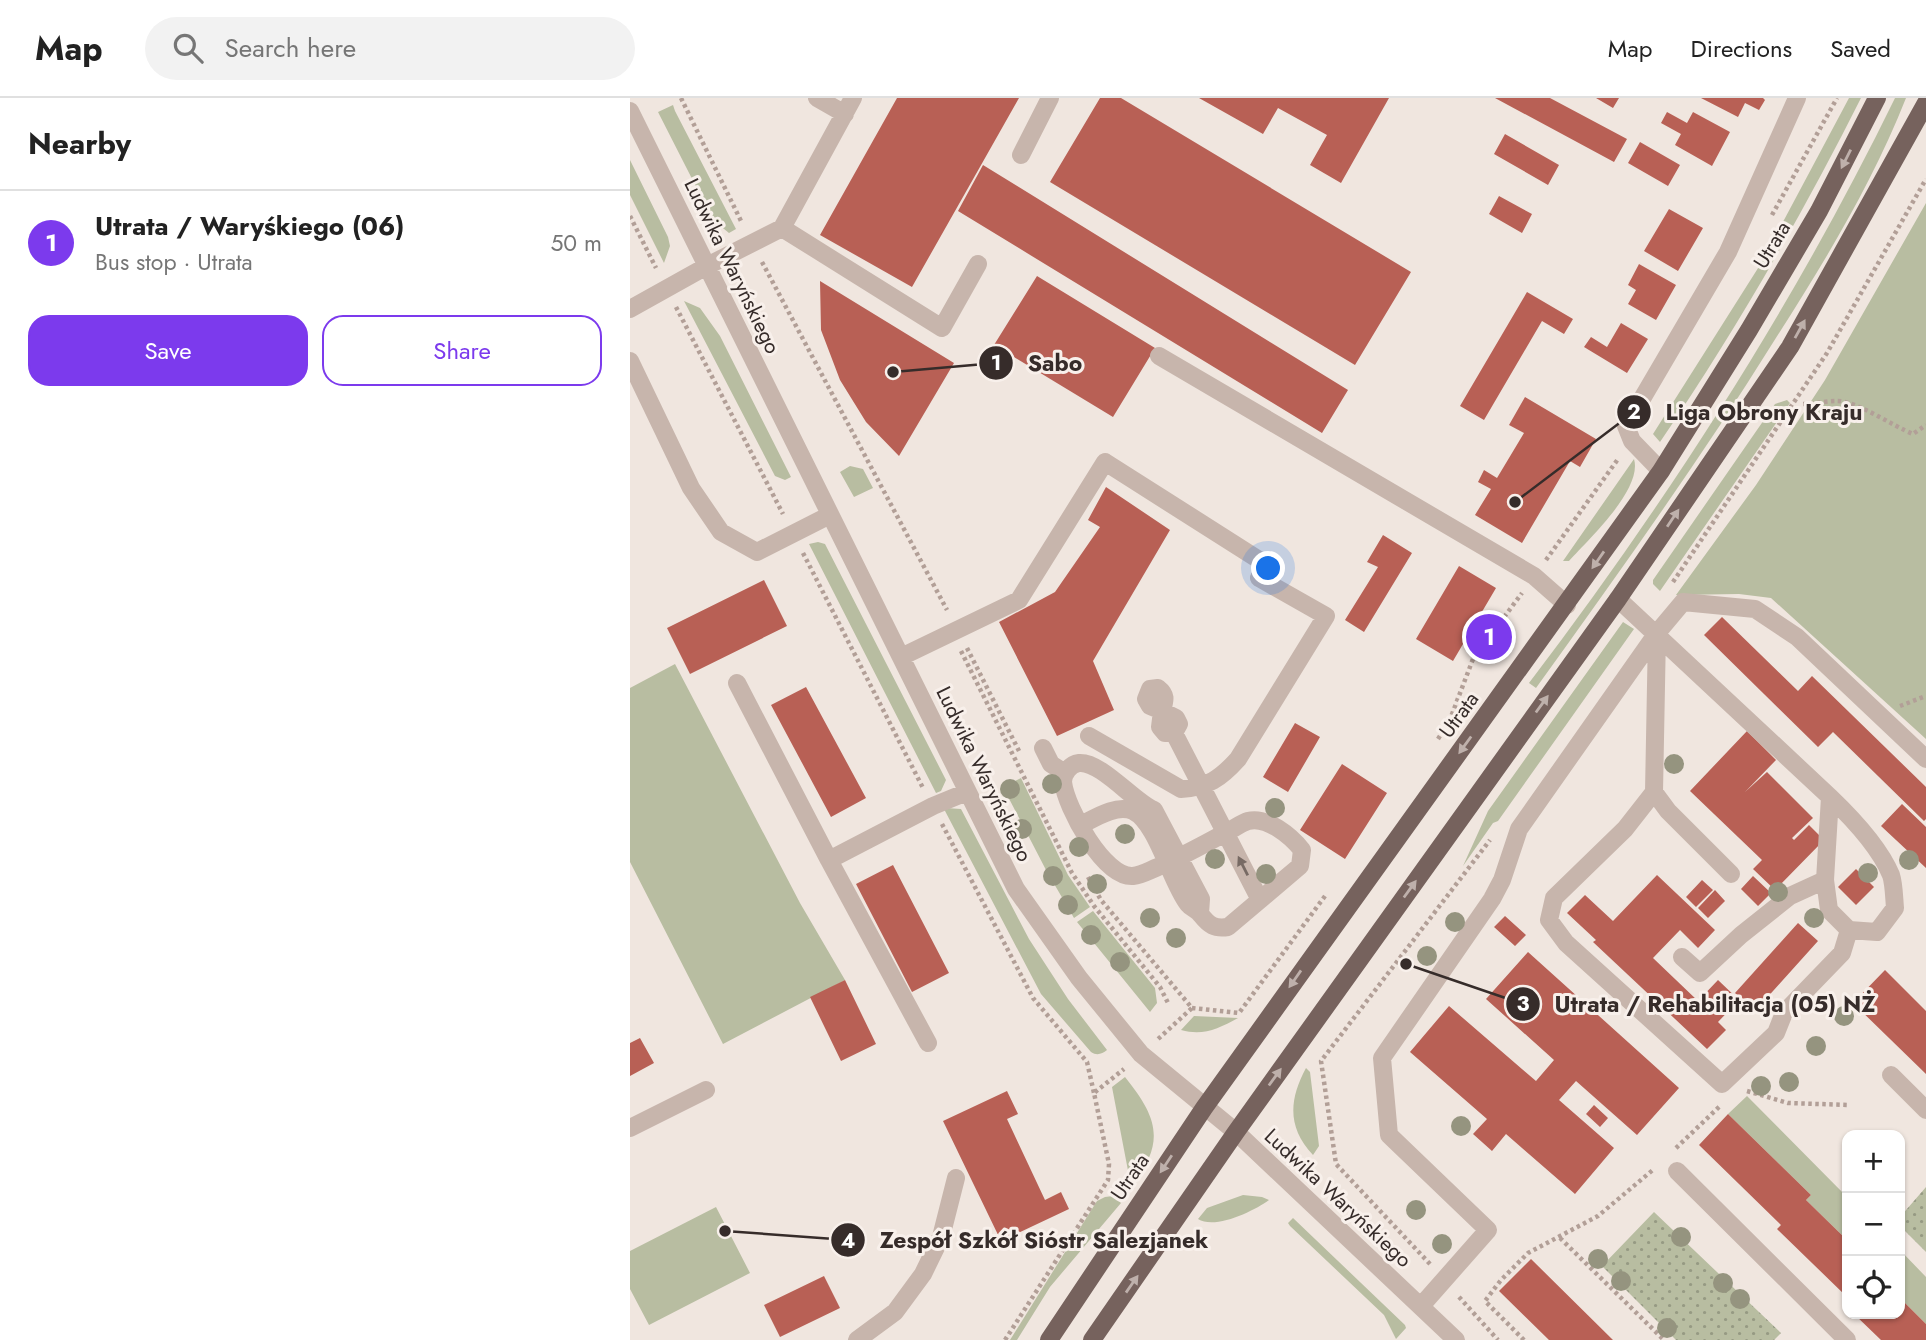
<!DOCTYPE html>
<html lang="en">
<head>
<meta charset="utf-8">
<style>
  :root { --surface:#fff; --page:#f2f2f2; --text:#222; --muted:#767676; --line:#e0e0e0; --accent:#7c3aed }
  body { margin:0; font-family:Jost,sans-serif; background:var(--page); color:var(--text) }
  .controls { position:absolute; right:21px; bottom:21px; display:grid; overflow:hidden; border-radius:14px; box-shadow:0 2px 5px #0004 }
  .controls button { width:63px; height:63px; display:grid; place-items:center; padding:0; border:0; border-bottom:2px solid var(--line); background:var(--surface); color:var(--text); font:35px sans-serif }
  .you { position:absolute; left:639px; top:471px; width:24px; height:24px; margin:-18px; border:5px solid #fff; border-radius:50%; background:#1a73e8; box-shadow:0 0 0 10px #1a73e833 }
  .badge { display:grid; place-items:center; width:46px; height:46px; border-radius:50%; background:var(--accent); color:#fff; font-size:23px; font-weight:700 }
  .pin { position:absolute; translate:-50% -50%; border:4px solid #fff; box-shadow:0 2px 7px #0006 }
  .list { margin:0; padding:0; list-style:none }
  h2 { display:flex; justify-content:space-between; align-items:center; height:91px; margin:0; padding:0 28px; font-size:30px }
  h2 small { font-size:23px; font-weight:400; color:var(--muted) }
  .list li { display:grid; grid-template-columns:46px 1fr auto; gap:21px; align-items:center; box-sizing:border-box; height:105px; padding:0 28px; border-top:2px solid var(--line) }
  .list b { display:block; font-size:26px; white-space:nowrap }
  .list p { margin:0; font-size:23px; white-space:nowrap; color:var(--muted) }
  .list em { font-size:23px; font-style:normal; color:var(--muted) }
  .actions { display:flex; gap:14px; padding:21px 28px }
  .actions a { flex:1; padding:16px 0; border:2px solid var(--accent); border-radius:21px; text-align:center; font-size:24px; color:var(--accent) }
  .actions .main { background:var(--accent); color:#fff }
  .icon { flex:none; width:38px; height:38px; fill:none; stroke:currentColor; stroke-width:2; stroke-linecap:round; stroke-linejoin:round }
  .map { position:relative; flex:none; width:1296px; height:1242px; overflow:hidden }
  header { display:flex; align-items:center; gap:42px; box-sizing:border-box; height:98px; padding:0 35px; background:var(--surface); border-bottom:2px solid var(--line) }
  header strong { font-size:33px }
  nav { display:flex; gap:38px; margin-inline-start:auto; font-size:24px }
  .search { width:490px; height:63px; background:var(--page); display:flex; align-items:center; gap:18px; box-sizing:border-box; padding:0 24px; border-radius:38px; color:var(--muted); font-size:26px }
  main { display:flex }
  aside { flex:1; background:var(--surface) }
  .map>svg:first-child { display:block }
  .green { fill:#b8bda1 }
  .park { fill:url(#park-dots) }
  .building { fill:#b86055 }
  .lines { fill:none; stroke-linecap:round; stroke-linejoin:round }
  .path { stroke:#b29f97; stroke-width:4.5; stroke-dasharray:3.5 3.5; stroke-linecap:butt }
  .minor { stroke:#c7b5ac; stroke-width:18 }
  .major { stroke:#76625d; stroke-width:18 }
  .tree { fill:#95947f }
  .oneway { fill:#beb0ab }
  .oneway2 { fill:#776a64 }
  .labels { text-anchor:middle; dominant-baseline:central; stroke-width:6; stroke-linejoin:round; paint-order:stroke }
  .street-label { font-size:21px; fill:#362c2a; stroke:#f8f0eb }
  .leader { fill:none; stroke:#362c2a; stroke-width:2.5 }
  .callout-dot { fill:#362c2a; stroke:#f8f0eb; stroke-width:2.5 }
  .mark-label { font-size:21px; text-anchor:middle; font-weight:bold; fill:#fff }
  .callout-label { font-size:23px; text-anchor:middle; font-weight:bold; fill:#362c2a; stroke:#f8f0eb; stroke-width:6; stroke-linejoin:round; paint-order:stroke }
</style>
</head>
<body>
<header>
<strong>Map</strong>
<div class="search"><svg class="icon" aria-label="search" viewBox="0 0 24 24"><circle cx="10" cy="10" r="6"/><path d="M15 15l6 6"/></svg>Search here</div>
<nav><a>Map</a><a>Directions</a><a>Saved</a></nav>
</header>
<main>
<aside>
<h2>Nearby<small></small></h2>
<ul class="list">
<li><span class="badge">1</span><div><b>Utrata / Waryśkiego (06)</b><p>Bus stop · Utrata</p></div><em>50 m</em></li>
</ul>
<div class="actions"><a class="main">Save</a><a>Share</a></div>
</aside>
<div class="map">
<svg width="1296" height="1242" viewBox="0 0 1296 1242">
  <defs>
    <pattern id="park-dots" width="8" height="8" patternUnits="userSpaceOnUse" patternTransform="scale(1.75)"><rect width="8" height="8" fill="#b8bda1"/><path d="M2 2h.1M6 6h.1" fill="none" stroke="#969a83" stroke-width="1.8" stroke-linecap="round"/></pattern>
  </defs>
  <rect width="100%" height="100%" fill="#f0e6df"/>
  <!-- green -->
  <path class="green" d="M 1219,0 L 1231,0 C 1171,119 1105,234 1030,344 L 1023,336 L 1130,167 Z
    M 1265,0 L 1276,0 C 1242,86 1194,165 1144,243 C 1070,362 988,476 906,590 L 899,585 C 1038,402 1164,207 1265,0 Z
    M 43,7 L 45,13 L 106,131 L 99,135 L 83,122 L 28,14 Z
    M 0,62 L 38,139 L 40,148 L 34,165 L 0,97 Z
    M 1296,105 L 1296,641 L 1141,500 L 1109,496 L 1046,497 L 1126,387 L 1195,282 Z
    M 54,203 L 70,210 L 90,238 L 161,379 L 155,382 L 145,378 Z
    M 1157,302 L 1160,305 L 1030,493 L 1023,486 L 1023,482 L 1145,306 Z
    M 1004,361 C 1013,391 958,442 939,463 L 933,463 Z
    M 220,368 L 233,371 L 243,390 L 224,399 L 210,374 Z
    M 188,444 L 195,446 L 316,682 L 311,693 L 306,695 L 179,446 Z
    M 993,524 L 1004,531 L 868,723 L 863,725 L 833,768 L 858,713 Z
    M 45,566 L 170,805 L 215,882 L 93,946 L 0,764 L 0,590 Z
    M 391,680 L 438,777 L 460,809 L 444,820 L 416,772 L 373,689 Z
    M 316,710 L 331,711 L 399,841 L 438,901 L 477,952 C 472,956 467,958 461,954 L 411,896 L 314,711 Z
    M 463,813 L 525,890 L 527,905 L 520,914 L 447,824 Z
    M 564,918 L 608,920 C 588,931 573,938 551,932 Z
    M 676,970 L 680,974 L 689,1048 L 683,1057 C 657,1029 659,1002 676,970 Z
    M 495,979 C 527,1019 536,1043 503,1086 L 500,1083 L 482,989 Z
    M 1117,998 L 1217,1099 L 1217,1142 L 1176,1102 L 1181,1097 L 1098,1016 Z
    M 613,1097 L 632,1099 L 639,1102 C 624,1113 585,1132 568,1121 L 577,1110 Z
    M 483,1098 L 491,1105 L 420,1189 L 387,1242 L 380,1242 L 467,1103 L 475,1099 Z
    M 86,1109 L 120,1175 L 19,1227 L 0,1191 L 0,1153 Z
    M 663,1120 L 775,1227 L 776,1230 L 766,1241 L 754,1217 L 660,1128 L 658,1125 Z
    M 1270,1152 L 1296,1179 L 1296,1226 L 1270,1200 Z"/>
  <!-- park -->
  <path class="park" d="M 1296,1089 L 1296,1154 L 1270,1128 L 1270,1119 Z
    M 1024,1114 L 1151,1235 L 1144,1242 L 1046,1242 L 972,1168 Z"/>
  <!-- building -->
  <path class="building" d="M 267,0 L 389,0 L 282,189 L 190,137 Z
    M 470,0 L 491,0 L 781,174 L 725,267 L 420,84 Z
    M 569,0 L 759,0 L 711,85 L 680,67 L 697,37 L 648,10 L 633,36 Z
    M 865,0 L 920,0 L 997,41 L 984,64 Z
    M 966,0 L 989,0 L 983,10 Z
    M 1071,0 L 1133,0 L 1135,2 L 1129,12 L 1115,5 L 1108,19 Z
    M 1037,14 L 1057,25 L 1063,14 L 1100,34 L 1082,68 L 1045,47 L 1051,36 L 1031,25 Z
    M 875,36 L 929,67 L 918,87 L 864,56 Z
    M 1010,44 L 1050,67 L 1038,88 L 998,65 Z
    M 353,67 L 718,292 L 692,335 L 328,113 Z
    M 869,98 L 902,116 L 892,135 L 859,116 Z
    M 1039,111 L 1073,130 L 1048,173 L 1014,153 Z
    M 1009,166 L 1046,187 L 1026,222 L 998,206 L 1006,192 L 998,187 Z
    M 407,178 L 525,250 L 483,319 L 364,247 Z
    M 190,183 L 324,265 L 269,358 L 236,324 L 210,282 L 191,232 Z
    M 897,194 L 943,221 L 934,236 L 912,223 L 854,322 L 830,308 Z
    M 991,225 L 1018,241 L 997,275 L 954,249 L 961,239 L 977,249 Z
    M 895,299 L 966,341 L 950,369 L 940,363 L 892,445 L 845,417 L 861,391 L 848,384 L 854,372 L 867,380 L 894,335 L 879,327 Z
    M 476,389 L 540,432 L 463,563 L 484,612 L 427,638 L 369,524 L 425,494 L 470,429 L 458,422 Z
    M 753,437 L 782,455 L 734,534 L 715,522 L 748,469 L 737,464 Z
    M 829,468 L 866,490 L 823,563 L 786,541 Z
    M 134,482 L 157,528 L 60,576 L 37,530 Z
    M 1092,519 L 1168,593 L 1182,578 L 1296,689 L 1296,721 L 1294,723 L 1203,634 L 1188,649 L 1074,537 Z
    M 176,589 L 236,700 L 201,719 L 141,607 Z
    M 665,625 L 690,639 L 658,694 L 633,679 Z
    M 1117,633 L 1146,662 L 1115,694 L 1137,674 L 1183,720 L 1162,740 L 1164,742 L 1179,727 L 1194,742 L 1145,792 L 1123,771 L 1132,762 L 1060,693 Z
    M 712,666 L 757,695 L 715,761 L 670,732 Z
    M 1272,706 L 1296,729 L 1296,770 L 1251,728 Z
    M 263,767 L 319,875 L 282,894 L 226,786 Z
    M 1226,771 L 1244,789 L 1226,807 L 1208,789 Z
    M 1027,777 L 1085,832 L 1068,850 L 1050,832 L 1023,860 L 1068,903 L 1088,882 L 1109,902 L 1088,924 L 1096,932 L 1077,951 L 963,844 L 966,842 L 937,815 L 955,797 L 983,823 Z
    M 1123,778 L 1141,795 L 1128,808 L 1111,791 Z
    M 1072,782 L 1083,792 L 1066,809 L 1056,799 Z
    M 1085,792 L 1095,803 L 1078,820 L 1068,810 Z
    M 875,818 L 896,837 L 885,848 L 864,829 Z
    M 1168,825 L 1188,843 L 1125,913 L 1105,895 Z
    M 898,854 L 1049,990 L 1007,1037 L 946,983 L 929,1002 L 984,1050 L 945,1096 L 876,1036 L 862,1053 L 843,1036 L 857,1021 L 780,954 L 819,908 L 906,983 L 924,962 L 856,901 Z
    M 1255,872 L 1296,913 L 1296,976 L 1223,905 Z
    M 215,882 L 246,946 L 211,963 L 180,899 Z
    M 10,940 L 24,965 L 0,978 L 0,945 Z
    M 377,993 L 388,1016 L 377,1021 L 415,1102 L 431,1094 L 439,1111 L 371,1143 L 313,1023 Z
    M 964,1007 L 978,1020 L 970,1029 L 956,1016 Z
    M 1098,1016 L 1181,1097 L 1176,1102 L 1217,1142 L 1217,1199 L 1147,1131 L 1151,1127 L 1069,1047 Z
    M 901,1161 L 983,1242 L 919,1242 L 869,1193 Z
    M 194,1178 L 210,1210 L 150,1239 L 134,1207 Z
    M 1270,1200 L 1296,1226 L 1296,1242 L 1251,1242 L 1224,1216 L 1270,1216 Z"/>
  <g class="lines">
    <!-- path -->
    <path class="path" d="M 51,0 L 112,125
      M 1142,117 L 1207,0
      M 0,118 L 26,170
      M 132,164 L 317,512
      M 46,209 L 153,416
      M 1173,306 C 1186,306 1196,303 1206,303 C 1225,302 1263,328 1283,336 L 1296,327
      M 173,455 L 293,690
      M 916,462 L 988,361
      M 1043,484 L 1197,255 L 1296,81
      M 337,550 L 390,655
      M 331,553 L 442,775 L 464,808 L 530,889 L 539,907
      M 1270,608 L 1296,598
      M 808,641 L 819,624 L 843,561 L 892,495
      M 312,726 L 403,900 L 457,964 L 464,995
      M 458,779 L 471,802 L 562,910 L 527,942
      M 562,910 L 609,915 L 695,798
      M 1117,993 L 1158,1005 L 1219,1007
      M 1046,1050 L 1090,1008
      M 930,1140 L 1034,1242
      M 800,1166 L 706,1066 L 691,963 L 860,742
      M 829,1199 L 868,1242
      M 375,1242 L 478,1082 L 479,1066 L 464,995 L 494,971
      M 894,1242 L 855,1203 L 871,1182 L 898,1155 L 968,1118 L 1024,1071"/>
    <!-- minor -->
    <path class="minor" d="M 187,0 L 215,16
      M 0,13 L 386,791 L 449,880 L 511,956 L 606,1034 L 826,1242
      M 391,57 L 420,0
      M 152,130 L 312,230 L 348,166
      M 0,211 L 77,168 L 152,130 L 223,0
      M 529,258 L 904,478 L 937,507
      M 0,263 L 61,390 L 91,434 L 127,454 L 200,417
      M 1031,373 L 1002,343 L 996,328 L 1098,154 L 1167,0
      M 988,501 L 1200,699 C 1222,720 1249,748 1261,777 C 1264,786 1264,799 1265,810 L 1247,834 L 1219,832 L 1199,812 L 1195,782 L 1200,699
      M 1027,535 L 1024,694 L 995,731 L 924,800 L 919,822 L 936,845 L 1092,986 L 1146,935 L 1154,915 L 1212,855 L 1219,832
      M 271,559 L 389,502 L 475,364 L 637,467 L 629,480 L 696,518 L 608,661 C 591,680 577,690 551,691 L 459,638
      M 107,585 L 199,762 L 303,708 L 337,694
      M 528,590 C 537,597 535,602 532,613 L 520,608 L 516,601 L 520,591 Z
      M 532,613 L 546,620 L 549,626 L 544,635 L 535,635 L 530,629 Z
      M 544,635 L 630,802
      M 413,650 L 421,666 L 435,675
      M 1024,694 L 1038,713 L 1101,776
      M 451,727 C 465,720 486,706 503,713 C 527,724 541,785 558,806 C 562,811 568,812 571,817 C 579,827 584,831 598,829 L 670,768 L 672,752 C 661,738 637,718 618,723 C 611,725 602,732 595,735 C 573,747 551,759 528,769 C 520,772 512,777 503,778 C 474,780 436,710 433,684 C 433,676 440,666 449,665 C 471,663 505,705 524,712 L 571,801 L 570,815
      M 199,762 L 298,945
      M 1052,859 L 1070,875 L 1111,837 L 1160,798 L 1195,782
      M 1261,977 L 1296,1012
      M 0,1030 L 76,992
      M 1047,1073 L 1217,1242
      M 791,1208 L 858,1132 L 759,1037 L 752,960 L 862,801 L 872,782 L 889,731 L 1027,535 L 1053,504 L 1125,511 L 1167,539 L 1296,661
      M 227,1242 L 265,1214 L 293,1176 L 311,1139 L 326,1080"/>
    <!-- major -->
    <path class="major" d="M 419,1242 L 574,1010 L 1031,373 L 1119,232 L 1189,113 L 1247,0
      M 462,1242 L 606,1034 L 988,501 L 1160,249 L 1296,5"/>
  </g>
  <!-- trees -->
  <g class="tree">
    <circle cx="1044" cy="666" r="10"/>
    <circle cx="422" cy="686" r="10"/>
    <circle cx="380" cy="691" r="10"/>
    <circle cx="645" cy="710" r="10"/>
    <circle cx="392" cy="731" r="10"/>
    <circle cx="495" cy="736" r="10"/>
    <circle cx="449" cy="749" r="10"/>
    <circle cx="585" cy="761" r="10"/>
    <circle cx="1279" cy="762" r="10"/>
    <circle cx="1238" cy="775" r="10"/>
    <circle cx="636" cy="776" r="10"/>
    <circle cx="423" cy="778" r="10"/>
    <circle cx="467" cy="786" r="10"/>
    <circle cx="1148" cy="794" r="10"/>
    <circle cx="438" cy="807" r="10"/>
    <circle cx="520" cy="820" r="10"/>
    <circle cx="1184" cy="820" r="10"/>
    <circle cx="825" cy="824" r="10"/>
    <circle cx="461" cy="837" r="10"/>
    <circle cx="546" cy="840" r="10"/>
    <circle cx="797" cy="858" r="10"/>
    <circle cx="490" cy="864" r="10"/>
    <circle cx="1214" cy="918" r="10"/>
    <circle cx="1186" cy="948" r="10"/>
    <circle cx="1159" cy="984" r="10"/>
    <circle cx="1131" cy="988" r="10"/>
    <circle cx="831" cy="1028" r="10"/>
    <circle cx="786" cy="1112" r="10"/>
    <circle cx="1051" cy="1139" r="10"/>
    <circle cx="812" cy="1146" r="10"/>
    <circle cx="968" cy="1161" r="10"/>
    <circle cx="991" cy="1183" r="10"/>
    <circle cx="1093" cy="1185" r="10"/>
    <circle cx="1110" cy="1201" r="10"/>
    <circle cx="1037" cy="1230" r="10"/>
  </g>
  <!-- one-way arrows -->
  <defs><path id="oneway-solid" d="M-6-.8H1V-3.2L6.5 0L1 3.2V.8H-6Z" transform="scale(1.75)"/></defs>
  <g class="oneway">
    <use href="#oneway-solid" transform="translate(1216 61) rotate(117)"/>
    <use href="#oneway-solid" transform="translate(1170 231) rotate(-61)"/>
    <use href="#oneway-solid" transform="translate(1043 420) rotate(-56)"/>
    <use href="#oneway-solid" transform="translate(968 462) rotate(125)"/>
    <use href="#oneway-solid" transform="translate(912 606) rotate(-54)"/>
    <use href="#oneway-solid" transform="translate(835 647) rotate(126)"/>
    <use href="#oneway-solid" transform="translate(780 791) rotate(-54)"/>
    <use href="#oneway-solid" transform="translate(665 881) rotate(125)"/>
    <use href="#oneway-solid" transform="translate(645 979) rotate(-54)"/>
    <use href="#oneway-solid" transform="translate(536 1066) rotate(124)"/>
    <use href="#oneway-solid" transform="translate(502 1186) rotate(-55)"/>
  </g>
  <use class="oneway2" href="#oneway-solid" transform="translate(613 768) rotate(-117)"/>
  <g class="labels">
    <!-- street labels -->
    <g class="street-label">
      <text transform="translate(1142 147) rotate(-59)">Utrata</text>
      <text transform="translate(102 168) rotate(64)">Ludwika Waryńskiego</text>
      <text transform="translate(829 617) rotate(-54)">Utrata</text>
      <text transform="translate(354 676) rotate(64)">Ludwika Waryńskiego</text>
      <text transform="translate(500 1079) rotate(-56)">Utrata</text>
      <text transform="translate(708 1100) rotate(43)">Ludwika Waryńskiego</text>
    </g>
  </g>
  <!-- callouts -->
  <path class="leader" d="M263 274L366 265M885 404L1004 314M776 866L893 906M95 1133L218 1142"/>
  <g class="callout-dot">
    <circle cx="263" cy="274" r="7"/>
    <circle cx="885" cy="404" r="7"/>
    <circle cx="776" cy="866" r="7"/>
    <circle cx="95" cy="1133" r="7"/>
    <circle cx="366" cy="265" r="18"/>
    <circle cx="1004" cy="314" r="18"/>
    <circle cx="893" cy="906" r="18"/>
    <circle cx="218" cy="1142" r="18"/>
  </g>
  <g class="mark-label">
    <text x="366" y="272">1</text>
    <text x="1004" y="321">2</text>
    <text x="893" y="913">3</text>
    <text x="218" y="1150">4</text>
  </g>
  <g class="callout-label">
    <text x="425" y="273">Sabo</text>
    <text x="1134" y="322">Liga Obrony Kraju</text>
    <text x="1085" y="914">Utrata / Rehabilitacja (05) NŻ</text>
    <text x="414" y="1150">Zespół Szkół Sióstr Salezjanek</text>
  </g>
</svg>
<div class="controls">
<button>+</button>
<button>−</button>
<button><svg class="icon" aria-label="locate" viewBox="0 0 24 24"><circle cx="12" cy="12" r="6"/><path d="M12 2v4M12 18v4M2 12h4M18 12h4"/></svg></button>
</div>
<div class="you"></div>
<div class="pin badge" style="left:859px;top:539px">1</div>
</div>
</main>
</body>
</html>
